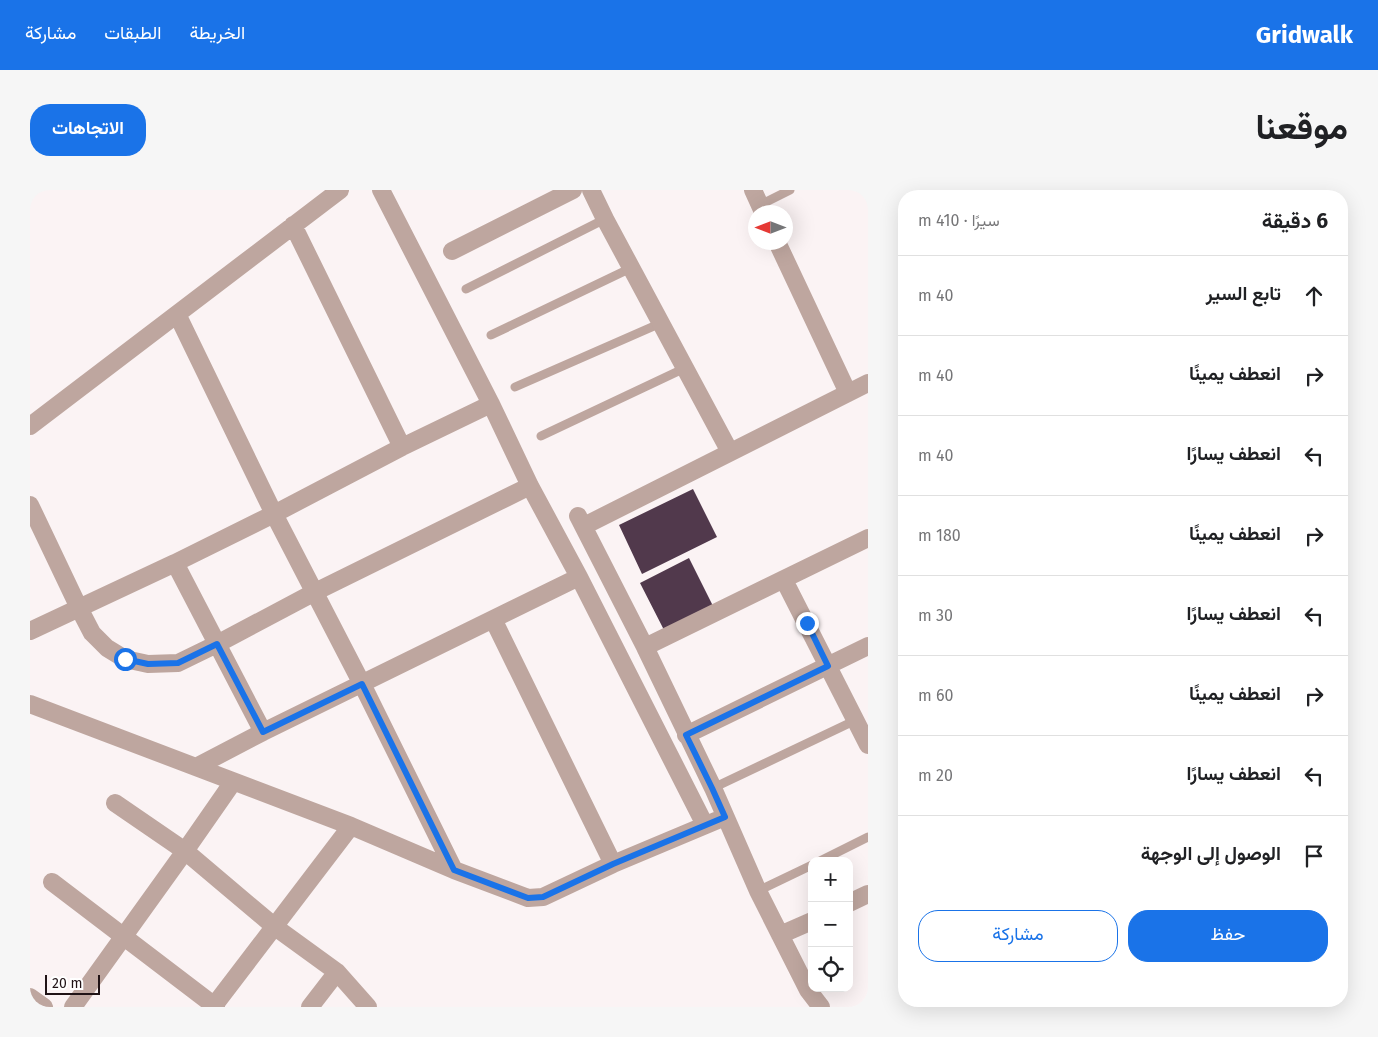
<!DOCTYPE html>
<html lang="ar">
<head>
<meta charset="utf-8">
<style>
  :root { --surface:#fff; --page:#f6f6f6; --text:#202124; --muted:#757577; --line:#e0e0e0; --accent:#1a73e8 }
  body { margin:0; font-family:"Fira Sans",Vazirmatn,sans-serif; background:var(--page); color:var(--text); direction:rtl }
  .controls { position:absolute; right:15px; bottom:15px; display:grid; overflow:hidden; border-radius:10px; box-shadow:0 5px 20px #0002 }
  .controls button { width:45px; height:45px; display:grid; place-items:center; padding:0; border:0; border-bottom:1px solid var(--line); background:var(--surface); color:var(--text); font:25px sans-serif }
  .compass { position:absolute; left:718px; top:15px; width:45px; height:45px; border-radius:50%; background:var(--surface); box-shadow:0 5px 20px #0002; rotate:270deg }
  .scale { position:absolute; left:15px; bottom:12px; width:55px; box-sizing:border-box; padding-left:5px; border:2px solid #201316; border-top:0; font-size:14px; line-height:18px; white-space:nowrap; color:#201316; -webkit-text-stroke:4px #fff; paint-order:stroke }
  .stop { position:absolute; width:15px; height:15px; margin:-11px; border:4px solid #1a73e8; border-radius:50%; background:#fff }
  .stop.end { background:#1a73e8; border-color:#fff; box-shadow:0 1px 5px #0008 }
  .list { margin:0; padding:0; list-style:none }
  h2 { display:flex; justify-content:space-between; align-items:center; height:65px; margin:0; padding:0 20px; font-size:21px }
  h2 small { font-size:16px; font-weight:400; color:var(--muted) }
  .list li { display:grid; grid-template-columns:32px 1fr auto; gap:15px; align-items:center; box-sizing:border-box; height:80px; padding:0 20px; border-top:1px solid var(--line) }
  .list b { display:block; font-size:19px; white-space:nowrap }
  .list em { font-size:16px; font-style:normal; color:var(--muted) }
  .actions { display:flex; gap:10px; padding:15px 20px }
  .actions a { flex:1; padding:11px 0; border:1px solid var(--accent); border-radius:20px; text-align:center; font-size:18px; color:var(--accent) }
  .actions .main { background:var(--accent); color:#fff }
  .icon { flex:none; width:28px; height:28px; fill:none; stroke:currentColor; stroke-width:2; stroke-linecap:round; stroke-linejoin:round }
  .map { position:relative; flex:none; width:838px; height:817px; overflow:hidden; direction:ltr; border-radius:20px }
  header { display:flex; align-items:center; gap:30px; box-sizing:border-box; height:70px; padding:0 25px; background:var(--accent); color:#fff }
  header strong { font-size:24px }
  nav { display:flex; gap:28px; margin-inline-start:auto; font-size:18px }
  .intro { display:flex; align-items:center; justify-content:space-between; box-sizing:border-box; height:120px; padding:0 30px }
  h1 { margin:0; font-size:35px }
  .button { padding:12px 22px; border-radius:20px; background:var(--accent); color:#fff; font-size:18px; font-weight:700 }
  main { display:flex; gap:30px; padding:0 30px }
  aside { flex:1; background:var(--surface); border-radius:20px; box-shadow:0 5px 20px #0002 }
  .map>svg:first-child { display:block }
  .building { fill:#51394c }
  .lines { fill:none; stroke-linecap:round; stroke-linejoin:round }
  .lane { stroke:#bea69f; stroke-width:9 }
  .street { stroke:#bea69f; stroke-width:18 }
  .route { stroke:#1a73e8; stroke-width:6 }
</style>
</head>
<body>
<header>
<strong>Gridwalk</strong>
<nav><a>الخريطة</a><a>الطبقات</a><a>مشاركة</a></nav>
</header>
<div class="intro"><h1>موقعنا</h1><a class="button">الاتجاهات</a></div>
<main>
<aside>
<h2>6 دقيقة<small>سيرًا · 410 m</small></h2>
<ul class="list">
<li><svg class="icon" aria-label="ahead" viewBox="0 0 24 24"><path d="M12 20V5M6 11l6-6 6 6"/></svg><div><b>تابع السير</b></div><em>40 m</em></li>
<li><svg class="icon" aria-label="right" viewBox="0 0 24 24"><path d="M7 20v-9h11M14 6l5 5-5 5"/></svg><div><b>انعطف يمينًا</b></div><em>40 m</em></li>
<li><svg class="icon" aria-label="left" viewBox="0 0 24 24"><path d="M17 20v-9H6M10 6l-5 5 5 5"/></svg><div><b>انعطف يسارًا</b></div><em>40 m</em></li>
<li><svg class="icon" aria-label="right" viewBox="0 0 24 24"><path d="M7 20v-9h11M14 6l5 5-5 5"/></svg><div><b>انعطف يمينًا</b></div><em>180 m</em></li>
<li><svg class="icon" aria-label="left" viewBox="0 0 24 24"><path d="M17 20v-9H6M10 6l-5 5 5 5"/></svg><div><b>انعطف يسارًا</b></div><em>30 m</em></li>
<li><svg class="icon" aria-label="right" viewBox="0 0 24 24"><path d="M7 20v-9h11M14 6l5 5-5 5"/></svg><div><b>انعطف يمينًا</b></div><em>60 m</em></li>
<li><svg class="icon" aria-label="left" viewBox="0 0 24 24"><path d="M17 20v-9H6M10 6l-5 5 5 5"/></svg><div><b>انعطف يسارًا</b></div><em>20 m</em></li>
<li><svg class="icon" aria-label="arrive" viewBox="0 0 24 24"><path d="M6 21V4h12l-3 4 3 4H6"/></svg><div><b>الوصول إلى الوجهة</b></div></li>
</ul>
<div class="actions"><a class="main">حفظ</a><a>مشاركة</a></div>
</aside>
<div class="map">
<svg width="838" height="817" viewBox="0 0 838 817">
  <rect width="100%" height="100%" fill="#fbf3f4"/>
  <!-- building -->
  <path class="building" d="M 663,299 L 687,347 L 612,384 L 589,335 Z
    M 659,368 L 683,416 L 634,440 L 610,393 Z"/>
  <g class="lines">
    <!-- lane -->
    <path class="lane" d="M 730,15 L 760,0
      M 436,99 L 575,29
      M 461,145 L 601,78
      M 485,197 L 631,133
      M 511,246 L 655,178
      M 683,598 L 826,530
      M 790,671 L 838,647
      M 728,701 L 782,675"/>
    <!-- street -->
    <path class="street" d="M 351,0 L 461,214 L 500,296 L 549,387 L 675,635
      M 561,0 L 575,29 L 700,262
      M 723,0 L 733,22
      M 263,35 L 372,257
      M 747,52 L 818,203
      M 422,61 L 543,0
      M 147,124 L 244,324 L 332,494 L 424,680
      M 0,236 L 310,0
      M 0,315 L 49,418 L 62,443 L 77,458 L 95,469 L 118,474 L 148,473 L 187,454 L 285,402 L 500,296
      M 548,326 L 615,457 L 683,598 L 728,701 L 778,800 L 791,817
      M 554,336 L 838,193
      M 754,390 L 838,555
      M 463,429 L 583,674
      M 0,441 L 145,373
      M 615,457 L 838,348
      M 0,514 L 321,636 L 424,680 L 498,708 L 513,707 L 583,674 L 695,627
      M 233,542 L 145,373 L 244,324 L 372,257 L 461,214
      M 656,545 L 838,456
      M 166,577 L 233,542 L 549,387
      M 85,613 L 155,661 L 245,737 L 307,782 L 338,817
      M 22,692 L 186,817
      M 819,713 L 838,704
      M 750,745 L 782,731
      M 0,807 L 14,817
      M 43,817 L 155,661 L 203,592
      M 183,817 L 321,636
      M 280,817 L 307,782"/>
  </g>
  <g class="lines">
    <!-- route -->
    <path class="route" d="M 95,469 L 118,474 L 148,473 L 187,454 L 233,542 L 332,494 L 424,680 L 498,708 L 513,707 L 583,674 L 695,627 L 682,598 L 656,545 L 798,476 L 777,433"/>
  </g>
</svg>
<div class="controls">
<button>+</button>
<button>−</button>
<button><svg class="icon" aria-label="locate" viewBox="0 0 24 24"><circle cx="12" cy="12" r="6"/><path d="M12 2v4M12 18v4M2 12h4M18 12h4"/></svg></button>
</div>
<svg class="compass" viewBox="-18 -18 36 36"><path d="M0-13l5 13h-10z" fill="#e53935"/><path d="M0 13l5-13h-10z" fill="#757577"/></svg>
<div class="scale">20 m</div>
<div class="stop" style="left:95px;top:469px"></div>
<div class="stop end" style="left:777px;top:433px"></div>
</div>
</main>
</body>
</html>
